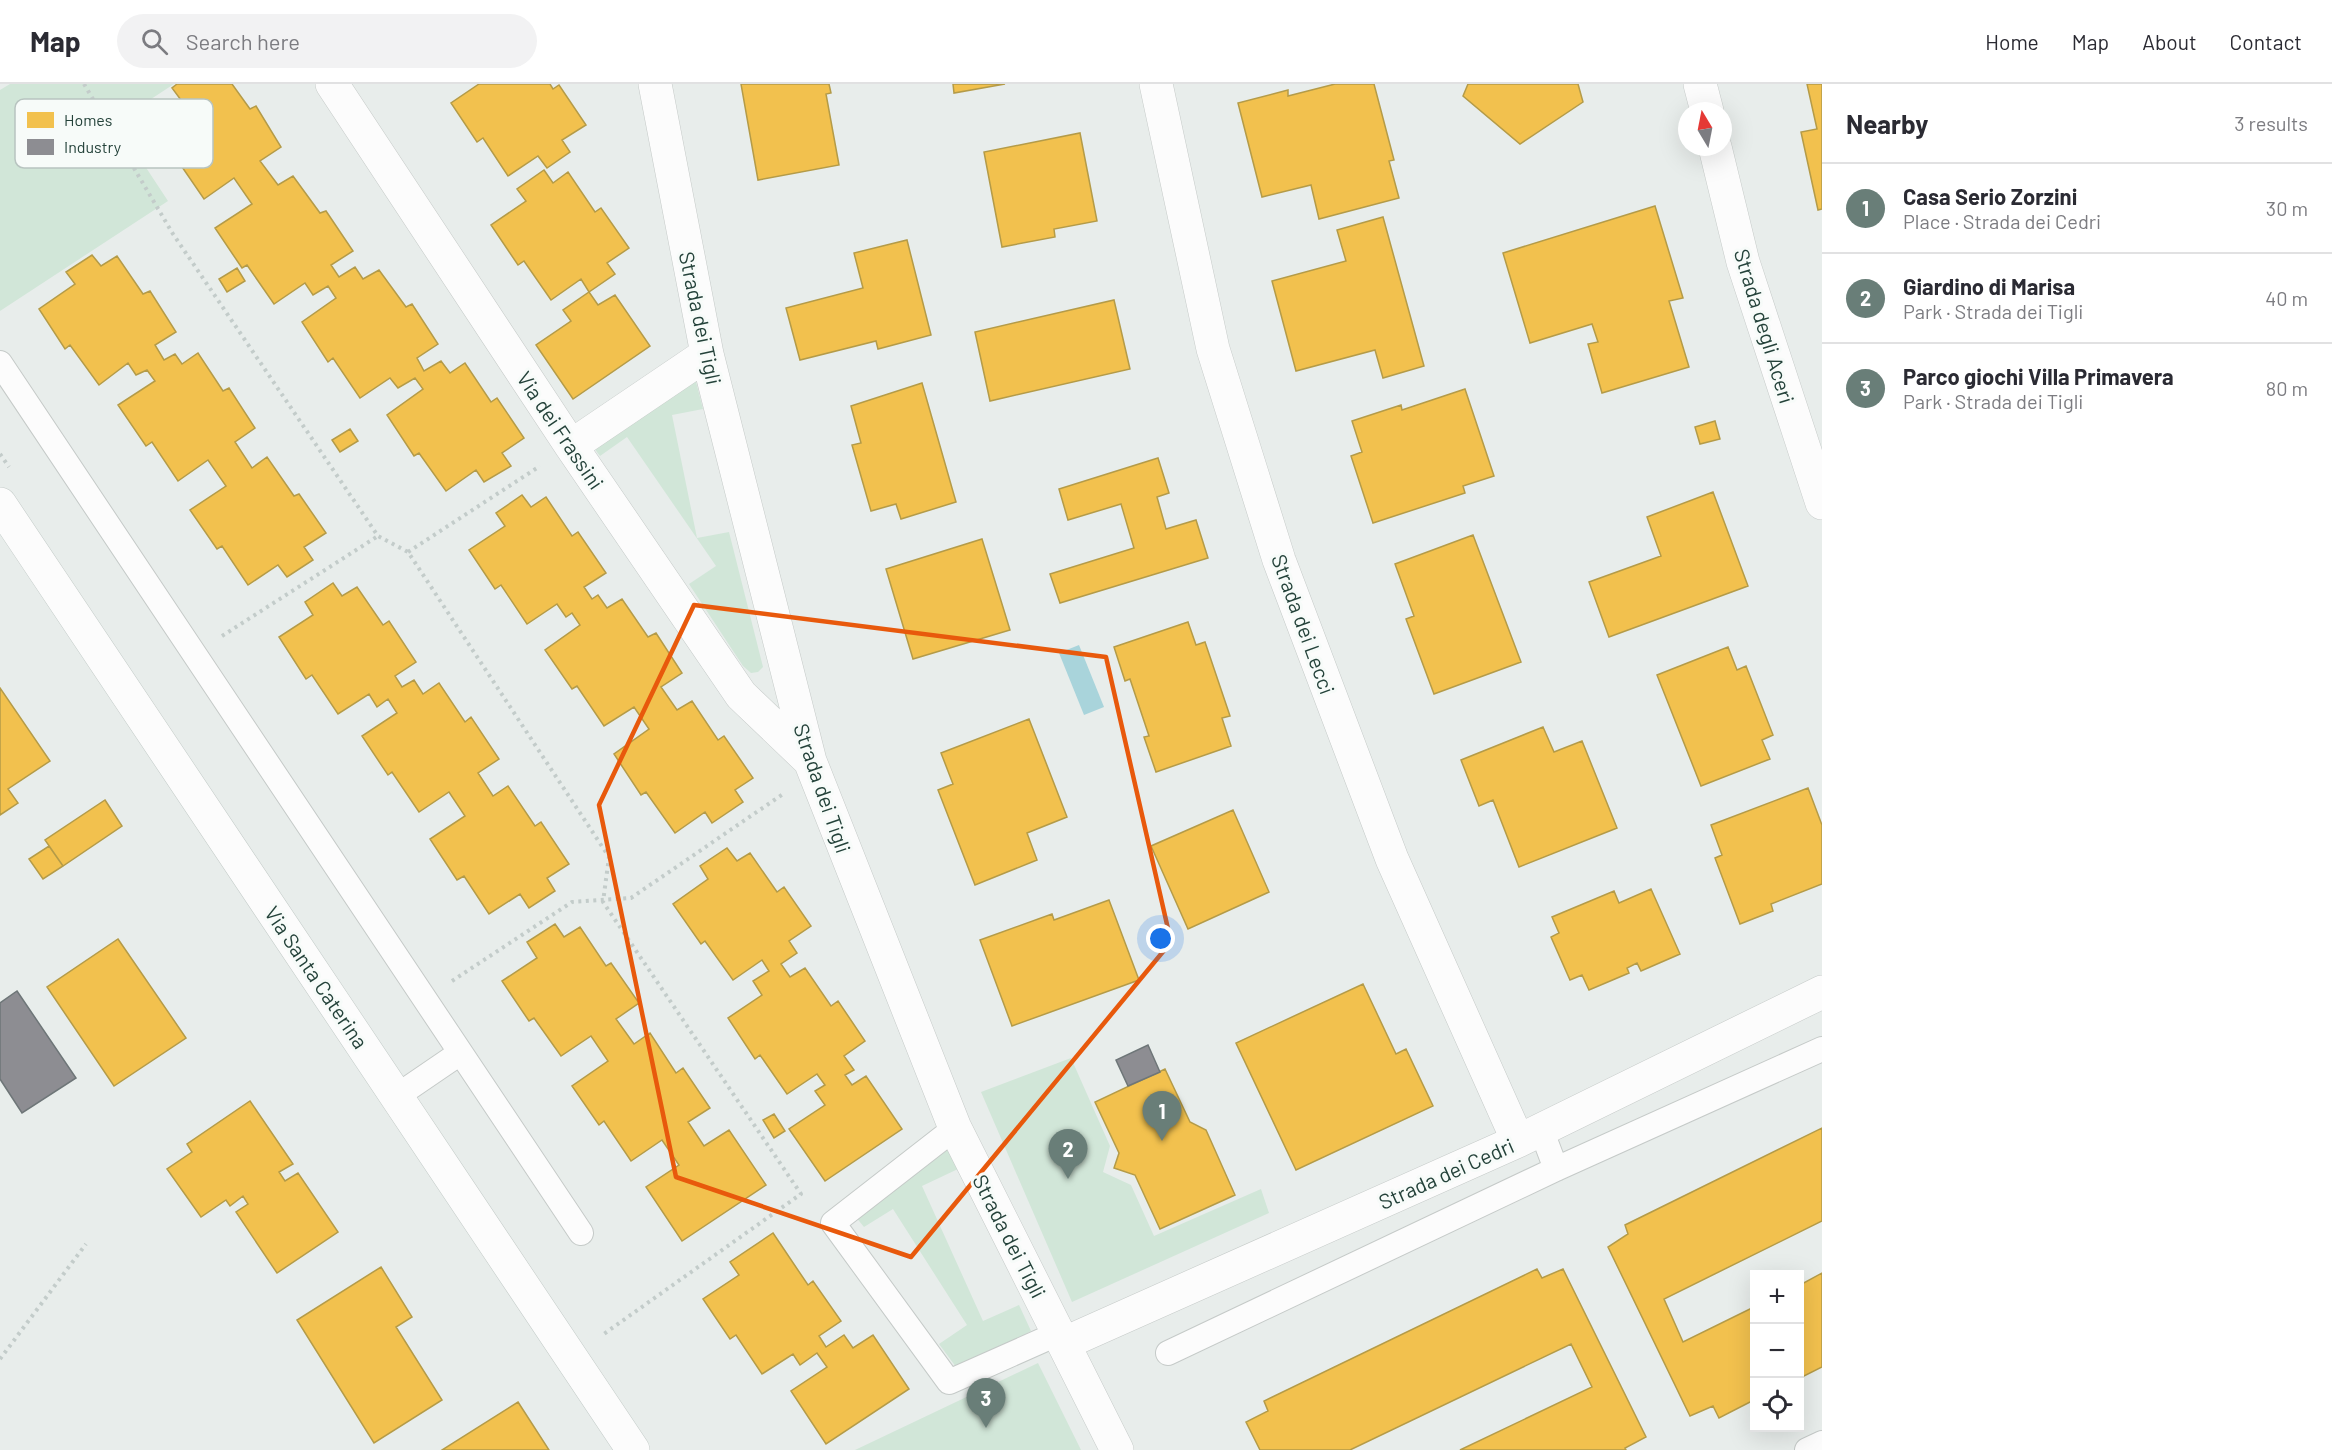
<!DOCTYPE html>
<html lang="en">
<head>
<meta charset="utf-8">
<style>
  :root { --surface:#fff; --page:#f2f2f3; --text:#2b2b33; --muted:#7c7c81; --line:#e1e1e2; --accent:#697e78 }
  body { margin:0; font-family:Barlow,sans-serif; background:var(--page); color:var(--text) }
  .controls { position:absolute; right:18px; bottom:18px; display:grid; overflow:hidden; border-radius:0px; box-shadow:0 6px 24px #0002 }
  .controls button { width:54px; height:54px; display:grid; place-items:center; padding:0; border:0; border-bottom:2px solid var(--line); background:var(--surface); color:var(--text); font:30px sans-serif }
  .compass { position:absolute; left:1678px; top:18px; width:54px; height:54px; border-radius:50%; background:var(--surface); box-shadow:0 6px 24px #0002; rotate:350deg }
  .you { position:absolute; left:1161px; top:855px; width:21px; height:21px; margin:-15px; border:4px solid #fff; border-radius:50%; background:#1a73e8; box-shadow:0 0 0 9px #1a73e833 }
  .badge { display:grid; place-items:center; width:39px; height:39px; border-radius:50%; background:var(--accent); color:#fff; font-size:20px; font-weight:700 }
  .pin { position:absolute; translate:-50% -50px; filter:drop-shadow(0 2px 3px #0008) }
  .pin::after { content:''; position:absolute; top:32px; width:21px; height:18px; background:inherit; clip-path:polygon(0 0,100% 0,50% 100%) }
  .list { margin:0; padding:0; list-style:none }
  h2 { display:flex; justify-content:space-between; align-items:center; height:78px; margin:0; padding:0 24px; font-size:26px }
  h2 small { font-size:20px; font-weight:400; color:var(--muted) }
  .list li { display:grid; grid-template-columns:39px 1fr auto; gap:18px; align-items:center; box-sizing:border-box; height:90px; padding:0 24px; border-top:2px solid var(--line) }
  .list b { display:block; font-size:22px; white-space:nowrap }
  .list p { margin:0; font-size:20px; white-space:nowrap; color:var(--muted) }
  .list em { font-size:20px; font-style:normal; color:var(--muted) }
  .icon { flex:none; width:33px; height:33px; fill:none; stroke:currentColor; stroke-width:2; stroke-linecap:round; stroke-linejoin:round }
  .map { position:relative; flex:none; width:1822px; height:1366px; overflow:hidden }
  header { display:flex; align-items:center; gap:36px; box-sizing:border-box; height:84px; padding:0 30px; background:var(--surface); border-bottom:2px solid var(--line) }
  header strong { font-size:28px }
  nav { display:flex; gap:33px; margin-inline-start:auto; font-size:21px }
  .search { width:420px; height:54px; background:var(--page); display:flex; align-items:center; gap:15px; box-sizing:border-box; padding:0 21px; border-radius:33px; color:var(--muted); font-size:22px }
  main { display:flex }
  aside { flex:1; background:var(--surface) }
  .map>svg:first-child { display:block }
  .green { fill:#d1e6d8 }
  .water { fill:#a9d4db }
  .homes { fill:#f2c14e; stroke:#b49b48; stroke-width:1.5 }
  .industry { fill:#8d8d92; stroke:#6e7678; stroke-width:1.5 }
  .lines { fill:none; stroke-linecap:round; stroke-linejoin:round }
  .lane-casing { stroke:#c5cac8; stroke-width:26 }
  .street-casing { stroke:#c5cac8; stroke-width:34 }
  .secondary-casing { stroke:#c3cbc8; stroke-width:34 }
  .path { stroke:#c3ccca; stroke-width:4; stroke-dasharray:3 4.5; stroke-linecap:butt }
  .lane { stroke:#fcfcfc; stroke-width:24 }
  .street { stroke:#fcfcfc; stroke-width:33 }
  .secondary { stroke:#fcfcfc; stroke-width:33 }
  .marked { fill:none; stroke:#e8590c; stroke-width:4.5; stroke-linejoin:round }
  .labels { text-anchor:middle; dominant-baseline:central; stroke-width:6; stroke-linejoin:round; paint-order:stroke }
  .street-label { font-size:21px; fill:#24423a; stroke:#f7fbf9 }
  .key { fill:#f7fbf9; stroke:#b8c4c0; stroke-width:1.5 }
  .key-label { font-size:16px; fill:#24423a }
</style>
</head>
<body>
<header>
<strong>Map</strong>
<div class="search"><svg class="icon" aria-label="search" viewBox="0 0 24 24"><circle cx="10" cy="10" r="6"/><path d="M15 15l6 6"/></svg>Search here</div>
<nav><a>Home</a><a>Map</a><a>About</a><a>Contact</a></nav>
</header>
<main>
<div class="map">
<svg width="1822" height="1366" viewBox="0 0 1822 1366">
  <rect width="100%" height="100%" fill="#e8edeb"/>
  <!-- green -->
  <path class="green" d="M 10,0 L 174,0 L 116,38 L 168,117 L 0,227 L 0,6 Z
    M 695,294 L 703,325 L 672,331 L 697,454 L 729,448 L 763,583 L 758,588 L 751,589 L 743,582 L 689,500 L 716,482 L 627,353 L 600,372 L 591,360 Z
    M 1071,974 L 1110,1062 L 1103,1088 L 1131,1101 L 1154,1152 L 1261,1105 L 1269,1129 L 1072,1218 L 981,1008 Z
    M 947,1063 L 958,1085 L 922,1102 L 983,1237 L 1019,1221 L 1031,1247 L 959,1287 L 939,1260 L 967,1241 L 893,1125 L 864,1143 L 855,1132 Z
    M 1038,1279 L 1081,1366 L 855,1366 Z"/>
  <!-- water -->
  <path class="water" d="M 1079,561 L 1104,623 L 1084,631 L 1059,569 Z"/>
  <!-- homes -->
  <path class="homes" d="M 177,0 L 232,0 L 250,25 L 256,22 L 281,63 L 260,77 L 278,101 L 293,92 L 320,129 L 326,127 L 353,167 L 331,181 L 339,193 L 355,183 L 363,195 L 379,186 L 406,223 L 412,220 L 438,260 L 417,274 L 424,287 L 441,277 L 450,289 L 465,279 L 491,318 L 497,314 L 524,354 L 502,369 L 511,382 L 484,398 L 476,386 L 446,407 L 419,369 L 414,372 L 387,331 L 423,305 L 415,294 L 398,304 L 390,294 L 360,314 L 333,274 L 328,278 L 302,238 L 336,214 L 328,202 L 313,211 L 305,199 L 274,220 L 247,181 L 242,184 L 215,144 L 252,120 L 234,94 L 204,115 L 178,77 L 172,80 L 145,39 L 181,16 L 172,4 Z
    M 479,0 L 550,0 L 553,5 L 559,1 L 586,41 L 562,56 L 570,68 L 547,84 L 538,72 L 508,92 L 483,54 L 477,58 L 451,19 Z
    M 741,0 L 829,0 L 831,9 L 826,10 L 839,81 L 758,96 Z
    M 953,0 L 1005,0 L 954,9 Z
    M 1335,0 L 1374,0 L 1394,76 L 1389,77 L 1399,114 L 1319,135 L 1311,101 L 1262,113 L 1238,19 L 1288,6 L 1288,12 Z
    M 1468,0 L 1578,0 L 1583,18 L 1520,60 L 1463,12 Z
    M 1807,0 L 1822,0 L 1822,125 L 1818,126 L 1801,48 L 1817,45 Z
    M 1080,49 L 1097,137 L 1054,145 L 1055,153 L 1002,163 L 984,68 Z
    M 544,86 L 553,99 L 568,88 L 595,128 L 601,124 L 629,164 L 607,179 L 615,190 L 589,208 L 581,195 L 551,216 L 524,177 L 518,181 L 491,141 L 526,117 L 517,105 Z
    M 1655,122 L 1683,214 L 1669,217 L 1689,283 L 1602,309 L 1588,260 L 1598,258 L 1592,240 L 1530,259 L 1503,169 Z
    M 1383,133 L 1424,282 L 1383,294 L 1375,266 L 1296,287 L 1272,197 L 1346,177 L 1337,146 Z
    M 907,156 L 931,251 L 878,265 L 876,257 L 800,276 L 786,224 L 863,204 L 854,169 Z
    M 92,171 L 101,182 L 117,172 L 143,210 L 150,207 L 176,248 L 155,261 L 164,276 L 175,270 L 182,280 L 198,269 L 223,307 L 229,304 L 255,344 L 235,358 L 252,384 L 267,373 L 294,412 L 299,410 L 326,449 L 304,463 L 313,476 L 287,493 L 278,481 L 248,501 L 222,462 L 217,465 L 190,426 L 226,402 L 208,376 L 178,397 L 152,358 L 146,362 L 118,321 L 155,297 L 147,286 L 136,291 L 128,279 L 99,301 L 70,261 L 65,265 L 39,225 L 75,200 L 66,188 Z
    M 237,184 L 245,197 L 227,208 L 219,195 Z
    M 589,208 L 598,221 L 615,211 L 650,262 L 573,315 L 536,261 L 571,237 L 563,226 Z
    M 1114,216 L 1130,285 L 990,317 L 975,248 Z
    M 922,299 L 956,418 L 901,435 L 896,420 L 871,427 L 852,361 L 861,359 L 851,322 Z
    M 1465,305 L 1494,392 L 1463,402 L 1465,409 L 1373,439 L 1351,372 L 1362,368 L 1352,337 L 1401,321 L 1402,326 Z
    M 1715,337 L 1720,355 L 1700,360 L 1695,343 Z
    M 350,345 L 358,357 L 340,368 L 332,356 Z
    M 1158,374 L 1169,409 L 1157,413 L 1166,445 L 1196,436 L 1208,474 L 1060,519 L 1050,490 L 1134,464 L 1121,420 L 1068,436 L 1059,405 Z
    M 1713,408 L 1748,502 L 1609,553 L 1589,498 L 1661,472 L 1647,433 Z
    M 522,411 L 531,423 L 546,413 L 572,452 L 578,448 L 606,489 L 584,503 L 592,515 L 598,511 L 607,524 L 622,515 L 648,553 L 656,549 L 682,589 L 661,603 L 677,626 L 692,617 L 718,656 L 724,652 L 753,694 L 735,706 L 743,718 L 712,739 L 705,728 L 675,749 L 646,708 L 641,711 L 614,670 L 649,645 L 634,623 L 604,642 L 577,602 L 572,605 L 545,566 L 580,541 L 572,529 L 566,533 L 557,520 L 527,540 L 501,501 L 495,505 L 469,466 L 505,442 L 496,429 Z
    M 1473,451 L 1521,578 L 1434,610 L 1406,535 L 1414,532 L 1395,480 Z
    M 982,455 L 1010,546 L 913,575 L 886,485 Z
    M 333,499 L 342,512 L 357,503 L 383,541 L 389,537 L 416,578 L 395,592 L 402,603 L 414,596 L 423,610 L 439,599 L 465,638 L 471,633 L 499,675 L 478,689 L 493,712 L 508,702 L 535,742 L 541,738 L 569,780 L 547,794 L 555,807 L 529,824 L 520,810 L 489,830 L 464,792 L 457,796 L 430,755 L 465,732 L 449,708 L 419,728 L 392,688 L 388,691 L 362,652 L 397,629 L 388,615 L 377,623 L 369,610 L 338,630 L 312,591 L 306,595 L 279,553 L 313,531 L 305,518 Z
    M 1188,538 L 1196,561 L 1205,558 L 1230,632 L 1222,634 L 1231,662 L 1156,688 L 1144,653 L 1149,652 L 1130,595 L 1125,597 L 1114,563 Z
    M 1728,563 L 1737,586 L 1746,582 L 1773,651 L 1762,656 L 1770,675 L 1701,702 L 1657,591 Z
    M 0,604 L 50,677 L 8,705 L 18,719 L 0,731 Z
    M 1029,635 L 1067,733 L 1027,749 L 1037,776 L 975,801 L 938,706 L 953,700 L 941,669 Z
    M 1543,643 L 1554,668 L 1582,657 L 1617,744 L 1519,783 L 1493,716 L 1479,722 L 1461,676 Z
    M 1808,704 L 1822,741 L 1822,800 L 1771,820 L 1773,827 L 1740,840 L 1715,774 L 1722,771 L 1711,741 Z
    M 105,716 L 122,742 L 63,782 L 45,756 Z
    M 1233,726 L 1269,808 L 1188,845 L 1151,762 Z
    M 49,762 L 63,782 L 43,795 L 29,775 Z
    M 727,764 L 737,777 L 750,769 L 777,808 L 784,803 L 811,842 L 789,857 L 797,869 L 781,880 L 790,893 L 805,884 L 831,922 L 838,917 L 865,957 L 844,972 L 854,986 L 845,991 L 852,1001 L 866,992 L 902,1045 L 825,1097 L 789,1045 L 825,1021 L 815,1007 L 825,1001 L 817,990 L 787,1010 L 760,971 L 755,975 L 728,934 L 762,911 L 753,897 L 769,887 L 762,876 L 733,896 L 705,857 L 701,860 L 673,820 L 708,795 L 700,782 Z
    M 1651,805 L 1680,870 L 1641,887 L 1637,879 L 1627,884 L 1629,889 L 1589,906 L 1582,891 L 1570,896 L 1551,853 L 1559,849 L 1552,833 L 1614,807 L 1619,819 Z
    M 1109,816 L 1139,896 L 1012,942 L 980,856 L 1052,830 L 1054,836 Z
    M 555,840 L 564,853 L 580,843 L 606,882 L 611,879 L 639,919 L 616,935 L 634,960 L 650,949 L 676,989 L 683,984 L 710,1024 L 688,1038 L 704,1062 L 729,1046 L 766,1101 L 682,1157 L 646,1103 L 679,1081 L 662,1056 L 631,1077 L 604,1037 L 599,1041 L 572,1002 L 608,977 L 591,952 L 561,972 L 534,934 L 529,937 L 502,897 L 537,874 L 527,858 Z
    M 118,855 L 186,954 L 114,1002 L 47,903 Z
    M 1363,900 L 1396,970 L 1406,965 L 1433,1022 L 1296,1086 L 1236,959 Z
    M 1165,985 L 1190,1038 L 1206,1046 L 1235,1111 L 1160,1145 L 1135,1091 L 1114,1084 L 1119,1069 L 1095,1018 Z
    M 250,1017 L 293,1080 L 279,1088 L 285,1097 L 298,1089 L 338,1148 L 277,1189 L 236,1128 L 248,1120 L 243,1112 L 230,1122 L 226,1116 L 201,1133 L 167,1085 L 192,1068 L 187,1060 Z
    M 774,1030 L 785,1047 L 774,1054 L 763,1036 Z
    M 1822,1044 L 1822,1137 L 1664,1215 L 1683,1258 L 1754,1223 L 1754,1316 L 1719,1334 L 1713,1322 L 1690,1332 L 1608,1163 L 1628,1150 L 1625,1141 Z
    M 773,1149 L 808,1201 L 813,1197 L 841,1237 L 819,1252 L 826,1263 L 844,1251 L 853,1264 L 873,1251 L 909,1305 L 826,1360 L 791,1307 L 827,1283 L 817,1269 L 800,1281 L 793,1270 L 762,1290 L 736,1251 L 730,1255 L 703,1215 L 739,1191 L 730,1178 Z
    M 381,1183 L 412,1233 L 396,1243 L 442,1316 L 374,1359 L 297,1236 Z
    M 1537,1185 L 1542,1194 L 1563,1185 L 1646,1353 L 1625,1364 L 1626,1366 L 1460,1366 L 1592,1303 L 1571,1260 L 1350,1366 L 1260,1366 L 1246,1338 L 1268,1327 L 1264,1317 Z
    M 1822,1189 L 1822,1283 L 1800,1294 L 1800,1201 Z
    M 518,1318 L 549,1366 L 442,1366 Z"/>
  <!-- industry -->
  <path class="industry" d="M 17,907 L 76,994 L 22,1029 L 0,995 L 0,919 Z
    M 1148,961 L 1160,988 L 1128,1002 L 1116,976 Z"/>
  <g class="lines">
    <defs>
      <path id="lane" d="M 0,279 L 581,1149
        M 397,1012 L 460,969
        M 955,1044 L 833,1139 L 949,1298 L 1059,1249
        M 1541,1045 L 1556,1085
        M 1168,1269 L 1556,1085 L 1822,965
        M 1807,1366 L 1822,1359"/>
      <path id="street" d="M 332,0 L 571,362 L 741,611 L 810,677
        M 655,0 L 707,270 L 810,677 L 955,1044 L 1117,1366
        M 1156,0 L 1213,265 L 1279,476 L 1392,775 L 1518,1057
        M 1700,0 L 1707,27
        M 1715,63 L 1743,178 L 1822,419
        M 571,362 L 707,270
        M 1065,1259 L 1518,1057 L 1822,908"/>
      <path id="secondary" d="M 0,420 L 633,1366"/>
    </defs>
    <!-- lane casing -->
    <use href="#lane" class="lane-casing"/>
    <!-- street casing -->
    <use href="#street" class="street-casing"/>
    <!-- secondary casing -->
    <use href="#secondary" class="secondary-casing"/>
    <!-- path -->
    <path class="path" d="M 84,0 L 173,150 L 378,452 L 408,468 L 609,773 L 603,818 L 801,1110 L 601,1252
      M 0,370 L 9,383
      M 408,468 L 540,382
      M 222,552 L 378,452
      M 452,897 L 572,818 L 631,814 L 783,710
      M 0,1275 L 86,1160"/>
    <!-- lane -->
    <use href="#lane" class="lane"/>
    <!-- street -->
    <use href="#street" class="street"/>
    <!-- secondary -->
    <use href="#secondary" class="secondary"/>
  </g>
  <!-- marked area -->
  <path class="marked" d="M 694,521 L 1106,573 L 1171,858 L 911,1173 L 676,1093 L 599,721 Z"/>
  <g class="labels">
    <!-- street labels -->
    <g class="street-label">
      <text transform="translate(701 234) rotate(78)">Strada dei Tigli</text>
      <text transform="translate(1765 242) rotate(73)">Strada degli Aceri</text>
      <text transform="translate(561 346) rotate(56)">Via dei Frassini</text>
      <text transform="translate(1304 540) rotate(70)">Strada dei Lecci</text>
      <text transform="translate(823 704) rotate(71)">Strada dei Tigli</text>
      <text transform="translate(317 893) rotate(56)">Via Santa Caterina</text>
      <text transform="translate(1446 1089) rotate(-24)">Strada dei Cedri</text>
      <text transform="translate(1010 1152) rotate(63)">Strada dei Tigli</text>
    </g>
  </g>
  <!-- legend -->
  <rect x="15" y="15" width="198" height="69" rx="9" class="key"/>
  <rect x="27" y="28" width="27" height="16" fill="#f2c14e"/>
  <rect x="27" y="55" width="27" height="16" fill="#8d8d92"/>
  <g class="key-label">
    <text x="64" y="42">Homes</text>
    <text x="64" y="69">Industry</text>
  </g>
</svg>
<div class="controls">
<button>+</button>
<button>−</button>
<button><svg class="icon" aria-label="locate" viewBox="0 0 24 24"><circle cx="12" cy="12" r="6"/><path d="M12 2v4M12 18v4M2 12h4M18 12h4"/></svg></button>
</div>
<svg class="compass" viewBox="-18 -18 36 36"><path d="M0-13l5 13h-10z" fill="#e53935"/><path d="M0 13l5-13h-10z" fill="#7c7c81"/></svg>
<div class="you"></div>
<div class="pin badge" style="left:1162px;top:1057px">1</div>
<div class="pin badge" style="left:1068px;top:1095px">2</div>
<div class="pin badge" style="left:986px;top:1344px">3</div>
</div>
<aside>
<h2>Nearby<small>3 results</small></h2>
<ul class="list">
<li><span class="badge">1</span><div><b>Casa Serio Zorzini</b><p>Place · Strada dei Cedri</p></div><em>30 m</em></li>
<li><span class="badge">2</span><div><b>Giardino di Marisa</b><p>Park · Strada dei Tigli</p></div><em>40 m</em></li>
<li><span class="badge">3</span><div><b>Parco giochi Villa Primavera</b><p>Park · Strada dei Tigli</p></div><em>80 m</em></li>
</ul>
</aside>
</main>
</body>
</html>
